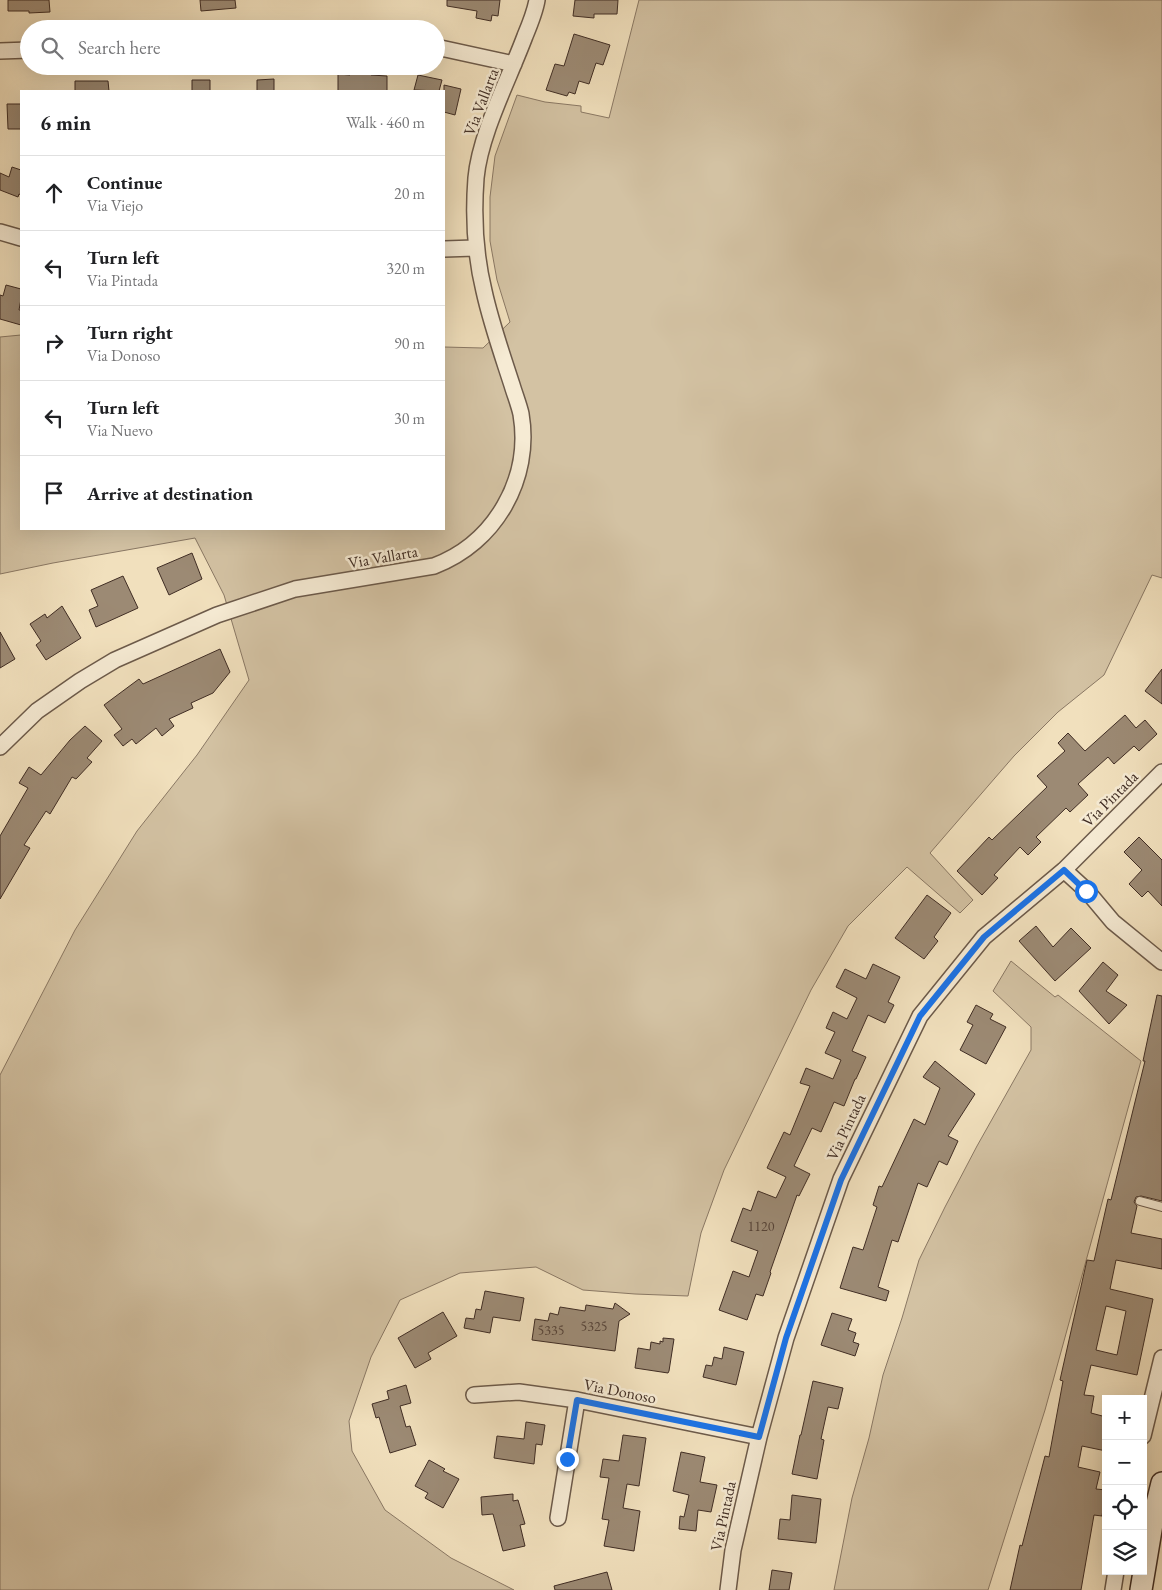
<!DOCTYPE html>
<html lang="en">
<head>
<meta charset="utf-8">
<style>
  :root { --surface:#fff; --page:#f2f2f2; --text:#202124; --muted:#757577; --line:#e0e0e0 }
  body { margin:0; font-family:"EB Garamond",serif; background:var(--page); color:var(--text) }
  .controls { position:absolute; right:15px; bottom:15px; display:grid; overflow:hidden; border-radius:0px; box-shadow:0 5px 20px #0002 }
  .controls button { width:45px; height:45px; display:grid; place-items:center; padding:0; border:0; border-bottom:1px solid var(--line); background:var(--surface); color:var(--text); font:25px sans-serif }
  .stop { position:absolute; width:15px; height:15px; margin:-11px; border:4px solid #1a73e8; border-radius:50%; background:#fff }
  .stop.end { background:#1a73e8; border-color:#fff; box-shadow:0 1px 5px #0008 }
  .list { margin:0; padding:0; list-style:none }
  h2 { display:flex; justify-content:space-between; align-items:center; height:65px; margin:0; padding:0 20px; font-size:21px }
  h2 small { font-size:16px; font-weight:400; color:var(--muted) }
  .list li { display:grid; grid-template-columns:32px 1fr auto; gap:15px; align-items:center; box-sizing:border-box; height:75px; padding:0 20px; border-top:1px solid var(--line) }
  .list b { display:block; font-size:19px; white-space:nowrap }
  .list p { margin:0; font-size:16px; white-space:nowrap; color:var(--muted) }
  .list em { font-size:16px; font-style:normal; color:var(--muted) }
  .icon { flex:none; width:28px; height:28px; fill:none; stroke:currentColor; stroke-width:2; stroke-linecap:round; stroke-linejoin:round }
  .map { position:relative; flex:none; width:1162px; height:1590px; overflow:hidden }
  .search { position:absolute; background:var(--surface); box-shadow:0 5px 20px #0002; left:20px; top:20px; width:425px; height:55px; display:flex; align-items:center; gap:12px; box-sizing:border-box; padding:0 18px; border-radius:28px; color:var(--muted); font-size:19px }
  .panel { position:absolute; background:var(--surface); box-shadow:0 5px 20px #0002; left:20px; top:90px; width:425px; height:440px; border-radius:0px }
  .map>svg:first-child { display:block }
  .green { fill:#d3c2a3; stroke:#8a7864 }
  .building { fill:#9c8a74; stroke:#402d24; fill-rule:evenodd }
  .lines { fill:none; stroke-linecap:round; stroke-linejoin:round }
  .lane-casing { stroke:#6c5a4a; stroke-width:10 }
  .street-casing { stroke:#6c5a4a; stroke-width:18 }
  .secondary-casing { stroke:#402d24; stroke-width:24 }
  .lane { stroke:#f6ebd4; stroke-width:8 }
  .street { stroke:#f6ebd4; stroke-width:15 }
  .secondary { stroke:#f6ebd4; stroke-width:21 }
  .route { stroke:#1a73e8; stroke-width:6 }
  .labels { text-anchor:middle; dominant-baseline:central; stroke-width:5; stroke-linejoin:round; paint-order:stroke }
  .number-label { font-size:14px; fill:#574438 }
  .street-label { font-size:16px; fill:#402d24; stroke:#f6ebd4 }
</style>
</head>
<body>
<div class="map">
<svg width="1162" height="1590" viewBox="0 0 1162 1590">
  <rect width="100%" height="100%" fill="#f1e0bd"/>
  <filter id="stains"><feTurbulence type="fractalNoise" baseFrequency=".004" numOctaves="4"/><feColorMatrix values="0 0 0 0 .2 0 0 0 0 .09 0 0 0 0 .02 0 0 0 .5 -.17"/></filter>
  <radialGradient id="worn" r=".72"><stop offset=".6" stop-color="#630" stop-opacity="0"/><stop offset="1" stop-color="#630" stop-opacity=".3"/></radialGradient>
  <!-- green -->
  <path class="green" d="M 639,0 L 1162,0 L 1162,578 L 1152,575 L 1104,675 L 1058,712 L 1014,756 L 930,853 L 973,900 L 960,913 L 907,867 L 848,926 L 811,990 L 724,1170 L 701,1233 L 688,1296 L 635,1294 L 583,1290 L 536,1267 L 460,1273 L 400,1300 L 371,1357 L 349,1421 L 352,1451 L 385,1510 L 451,1558 L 514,1590 L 0,1590 L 0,1075 L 75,930 L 137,831 L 197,755 L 249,680 L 224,595 L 195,538 L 53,563 L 0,574 L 0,337 L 21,335 L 21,529 L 444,529 L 444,347 L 483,348 L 510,322 L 497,280 L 490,241 L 490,197 L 495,156 L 517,95 L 545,102 L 581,106 L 581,112 L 609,118 Z
    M 1011,961 L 1055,997 L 1058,995 L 1141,1061 L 1045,1410 L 988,1590 L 834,1590 L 852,1498 L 869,1438 L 883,1375 L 902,1318 L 919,1260 L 945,1207 L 977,1146 L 1031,1050 L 1031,1027 L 993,991 Z"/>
  <!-- building -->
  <path class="building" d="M 8,0 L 49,0 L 50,12 L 29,13 L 29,11 L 8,11 Z
    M 200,0 L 235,0 L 236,8 L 201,11 Z
    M 447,0 L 500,0 L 498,16 L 492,15 L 491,21 L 476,18 L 477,11 L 447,6 Z
    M 575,0 L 618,0 L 617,14 L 594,14 L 594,18 L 573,16 Z
    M 574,34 L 610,45 L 603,65 L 596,63 L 589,84 L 579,81 L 575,94 L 569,92 L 567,96 L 546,90 L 555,64 L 564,66 Z
    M 351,70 L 372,71 L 371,75 L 387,76 L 387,91 L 338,91 L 338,74 L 350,75 Z
    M 418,75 L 442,80 L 439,91 L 414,90 Z
    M 274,79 L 274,91 L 257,91 L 257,80 Z
    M 192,80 L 210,80 L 210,91 L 192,91 Z
    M 75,81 L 108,81 L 109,91 L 75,91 Z
    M 444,85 L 461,89 L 455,115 L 444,112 Z
    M 7,104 L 21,104 L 21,129 L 8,129 Z
    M 12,167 L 21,170 L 21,195 L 19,194 L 18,197 L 0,190 L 0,173 L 9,177 Z
    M 6,285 L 21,289 L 21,299 L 19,310 L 21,310 L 21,325 L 0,319 L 0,295 L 3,296 Z
    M 192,553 L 202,579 L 169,595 L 157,568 Z
    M 123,576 L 138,608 L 96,627 L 89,610 L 98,606 L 91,590 Z
    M 62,606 L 81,638 L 46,660 L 36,645 L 41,641 L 30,624 L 45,614 L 47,618 Z
    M 0,632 L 15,659 L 0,668 Z
    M 220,649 L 230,672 L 213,693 L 191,703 L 193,708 L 169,719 L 174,726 L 162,736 L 156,728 L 136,744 L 132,739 L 123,746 L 114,735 L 122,729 L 104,705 L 139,679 L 143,684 Z
    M 1162,669 L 1162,704 L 1145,691 Z
    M 1125,715 L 1136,728 L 1145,720 L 1157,734 L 1139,751 L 1134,746 L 1114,764 L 1108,757 L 1078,784 L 1088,795 L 1070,812 L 1066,808 L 1036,837 L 1041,842 L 1028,855 L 1020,847 L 994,875 L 998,878 L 982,895 L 957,871 L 989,837 L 992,840 L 1047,787 L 1037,776 L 1065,751 L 1058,743 L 1068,733 L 1085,751 Z
    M 85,726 L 102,741 L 87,758 L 92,762 L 76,779 L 72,777 L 50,814 L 46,811 L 24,845 L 30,848 L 0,899 L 0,836 L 28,788 L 19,783 L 29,767 L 41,775 L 70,740 Z
    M 1139,837 L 1162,860 L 1162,906 L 1148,891 L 1142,897 L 1129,884 L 1142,870 L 1124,852 Z
    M 927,895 L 951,913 L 934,937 L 938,941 L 924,959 L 895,938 Z
    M 1036,926 L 1053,947 L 1071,928 L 1091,948 L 1055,981 L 1019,941 Z
    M 1103,962 L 1118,975 L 1106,991 L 1127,1005 L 1109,1024 L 1079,991 Z
    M 873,964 L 900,977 L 888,1002 L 894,1005 L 885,1023 L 868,1015 L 852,1051 L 866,1057 L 856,1079 L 855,1079 L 844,1106 L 834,1102 L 821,1132 L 812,1128 L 794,1166 L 810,1174 L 799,1196 L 797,1195 L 770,1272 L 771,1273 L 763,1296 L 756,1294 L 747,1320 L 719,1310 L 733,1271 L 749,1277 L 758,1251 L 731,1241 L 743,1208 L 751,1211 L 758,1191 L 776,1198 L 786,1177 L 767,1168 L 784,1132 L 790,1135 L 810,1086 L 800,1083 L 806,1068 L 833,1079 L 841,1060 L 825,1053 L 835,1032 L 826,1028 L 833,1012 L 847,1019 L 857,998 L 836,987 L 845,969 L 866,979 Z
    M 1157,995 L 1162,996 L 1162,1201 L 1141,1196 L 1136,1197 L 1134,1202 L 1137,1206 L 1131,1233 L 1162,1239 L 1162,1269 L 1116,1260 L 1110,1289 L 1153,1299 L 1137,1375 L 1091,1365 L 1084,1395 L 1094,1396 L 1091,1413 L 1106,1417 L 1106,1451 L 1082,1446 L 1078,1467 L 1100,1472 L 1096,1489 L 1106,1490 L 1102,1516 L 1094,1515 L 1081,1590 L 1010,1590 L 1020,1545 L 1022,1546 L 1045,1456 L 1049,1457 L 1063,1381 L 1060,1380 L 1087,1260 L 1094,1261 L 1108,1199 L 1111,1200 L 1145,1061 L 1143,1061 ZM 1106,1306 L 1126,1311 L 1117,1355 L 1096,1350 Z
    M 976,1005 L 993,1014 L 990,1019 L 1006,1027 L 986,1064 L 960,1050 L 973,1025 L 967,1022 Z
    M 935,1061 L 975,1094 L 948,1136 L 958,1141 L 947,1165 L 939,1161 L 927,1187 L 918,1183 L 898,1242 L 892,1240 L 878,1287 L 889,1291 L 886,1301 L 840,1288 L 853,1247 L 863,1250 L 877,1207 L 873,1205 L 879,1186 L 882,1187 L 914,1119 L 925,1125 L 940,1088 L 923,1077 Z
    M 485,1291 L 524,1298 L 520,1321 L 493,1317 L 490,1333 L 464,1328 L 466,1318 L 474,1319 L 476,1309 L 481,1310 Z
    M 615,1303 L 630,1314 L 619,1321 L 615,1351 L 532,1340 L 535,1319 L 548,1321 L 550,1313 L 558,1315 L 560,1307 L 585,1311 L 586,1305 L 613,1309 Z
    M 443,1312 L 457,1336 L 428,1353 L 431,1359 L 415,1368 L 398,1338 Z
    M 832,1313 L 852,1319 L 848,1330 L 856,1333 L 853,1342 L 859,1344 L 855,1356 L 821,1345 Z
    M 663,1338 L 674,1339 L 669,1371 L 668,1373 L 635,1368 L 638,1348 L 650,1350 L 651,1342 L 660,1344 L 660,1341 L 663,1342 Z
    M 724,1347 L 744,1352 L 736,1385 L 703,1377 L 706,1365 L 712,1366 L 714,1357 L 722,1359 Z
    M 813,1381 L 843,1388 L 838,1409 L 828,1407 L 821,1439 L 824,1440 L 817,1479 L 792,1474 L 800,1435 L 801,1435 Z
    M 406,1385 L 411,1403 L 400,1406 L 406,1427 L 410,1426 L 416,1445 L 390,1453 L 379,1417 L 376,1418 L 372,1404 L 389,1399 L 387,1391 Z
    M 526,1422 L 545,1425 L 542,1445 L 536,1444 L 534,1464 L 494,1458 L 497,1436 L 524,1439 Z
    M 623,1435 L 646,1438 L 639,1486 L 627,1484 L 623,1508 L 640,1511 L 634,1551 L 604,1546 L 609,1520 L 602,1519 L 609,1478 L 600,1477 L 603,1459 L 619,1461 Z
    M 681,1452 L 705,1457 L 700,1482 L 717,1485 L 711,1512 L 698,1510 L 696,1531 L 679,1529 L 680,1516 L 684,1517 L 689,1495 L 673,1491 Z
    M 429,1460 L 445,1469 L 443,1471 L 459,1479 L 443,1508 L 425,1498 L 428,1493 L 415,1486 Z
    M 513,1494 L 513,1501 L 518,1500 L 525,1524 L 520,1525 L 525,1546 L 503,1551 L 493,1514 L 482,1515 L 481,1497 Z
    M 792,1495 L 821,1499 L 816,1543 L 778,1539 L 780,1519 L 790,1520 Z
    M 772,1570 L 792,1573 L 789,1590 L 769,1590 Z
    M 607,1572 L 612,1590 L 555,1590 L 554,1586 Z"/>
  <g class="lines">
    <defs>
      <path id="lane" d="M 1140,1201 L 1162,1207"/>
      <path id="street" d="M 436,47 L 514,64
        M 0,51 L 29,50
        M 0,232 L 21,238
        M 444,249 L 475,248
        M 0,747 L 37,711 L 80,681 L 115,660 L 217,615 L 295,589 L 434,566 C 495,543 532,479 521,414 C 519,405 515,395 512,385 C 502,354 491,323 484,291 C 475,254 473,217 476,178 C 480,134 509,79 525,36 C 530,24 535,12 537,0
        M 1064,870 L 1087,891 L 1113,922 L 1162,962
        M 474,1395 L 519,1392 L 577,1400 L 759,1437
        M 1143,1436 L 1162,1358
        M 558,1518 L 577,1400
        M 728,1590 L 733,1550 L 759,1437 L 786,1338 L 841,1179 L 920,1016 L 984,937 L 1064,870 L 1162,772
        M 1113,1590 L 1116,1571"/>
      <path id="secondary" d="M 1141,1590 L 1152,1524 L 1162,1483"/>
    </defs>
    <!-- lane casing -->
    <use href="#lane" class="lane-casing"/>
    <!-- street casing -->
    <use href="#street" class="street-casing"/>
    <!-- secondary casing -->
    <use href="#secondary" class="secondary-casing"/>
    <!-- lane -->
    <use href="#lane" class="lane"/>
    <!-- street -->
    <use href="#street" class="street"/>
    <!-- secondary -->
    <use href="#secondary" class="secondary"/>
  </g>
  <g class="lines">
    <!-- route -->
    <path class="route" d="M 567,1459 L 577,1400 L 759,1437 L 786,1338 L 841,1180 L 920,1016 L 984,937 L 1064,870 L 1086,891"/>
  </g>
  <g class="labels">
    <!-- number labels -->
    <g class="number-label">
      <text x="761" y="1226">1120</text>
      <text x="594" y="1326">5325</text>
      <text x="551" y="1330">5335</text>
    </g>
    <!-- street labels -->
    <g class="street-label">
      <text transform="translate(481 102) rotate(-69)">Via Vallarta</text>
      <text transform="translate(383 557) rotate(-10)">Via Vallarta</text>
      <text transform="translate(1110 799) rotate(-45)">Via Pintada</text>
      <text transform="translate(846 1127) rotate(-65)">Via Pintada</text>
      <text transform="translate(620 1391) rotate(11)">Via Donoso</text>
      <text transform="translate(723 1516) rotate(-78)">Via Pintada</text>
    </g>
  </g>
  <rect width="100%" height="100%" filter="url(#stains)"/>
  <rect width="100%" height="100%" fill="url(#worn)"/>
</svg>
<div class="controls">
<button>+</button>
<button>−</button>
<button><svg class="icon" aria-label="locate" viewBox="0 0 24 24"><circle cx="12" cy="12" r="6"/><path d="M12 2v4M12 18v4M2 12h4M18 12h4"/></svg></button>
<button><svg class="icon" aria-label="layers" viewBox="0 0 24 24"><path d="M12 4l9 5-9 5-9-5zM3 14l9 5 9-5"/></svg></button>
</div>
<div class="stop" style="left:1086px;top:891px"></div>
<div class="stop end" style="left:567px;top:1459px"></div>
<div class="search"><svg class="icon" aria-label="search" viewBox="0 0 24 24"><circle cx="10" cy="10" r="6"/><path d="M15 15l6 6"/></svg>Search here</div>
<section class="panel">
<h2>6 min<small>Walk · 460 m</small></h2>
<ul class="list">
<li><svg class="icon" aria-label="ahead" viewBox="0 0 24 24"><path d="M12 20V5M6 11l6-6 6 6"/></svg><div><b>Continue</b><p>Via Viejo</p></div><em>20 m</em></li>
<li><svg class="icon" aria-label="left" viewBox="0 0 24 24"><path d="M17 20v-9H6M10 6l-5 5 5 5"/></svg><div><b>Turn left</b><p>Via Pintada</p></div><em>320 m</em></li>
<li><svg class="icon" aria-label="right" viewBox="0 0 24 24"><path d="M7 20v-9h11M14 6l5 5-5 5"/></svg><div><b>Turn right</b><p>Via Donoso</p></div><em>90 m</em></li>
<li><svg class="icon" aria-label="left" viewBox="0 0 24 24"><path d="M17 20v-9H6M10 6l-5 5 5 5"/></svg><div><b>Turn left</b><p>Via Nuevo</p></div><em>30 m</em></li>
<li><svg class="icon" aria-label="arrive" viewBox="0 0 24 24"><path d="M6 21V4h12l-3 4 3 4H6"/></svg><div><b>Arrive at destination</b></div></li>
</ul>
</section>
</div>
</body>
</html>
